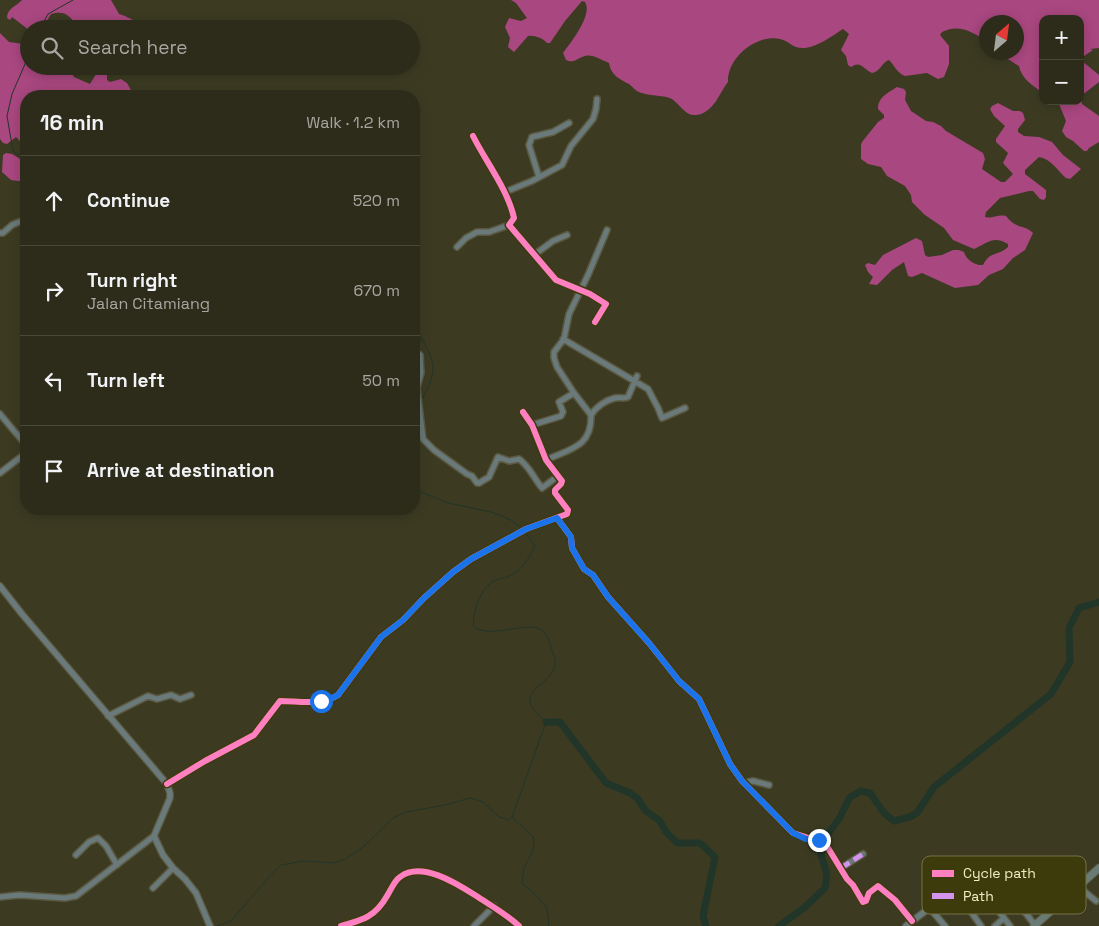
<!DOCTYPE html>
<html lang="en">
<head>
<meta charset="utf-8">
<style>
  :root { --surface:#2d2c1a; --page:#393827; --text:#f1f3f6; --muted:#a7a7a2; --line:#484839 }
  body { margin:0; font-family:"Space Grotesk",sans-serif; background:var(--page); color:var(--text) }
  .controls { position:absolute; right:15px; top:15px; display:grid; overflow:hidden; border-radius:10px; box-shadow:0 2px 12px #0003 }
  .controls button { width:45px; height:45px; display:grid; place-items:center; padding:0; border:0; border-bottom:1px solid var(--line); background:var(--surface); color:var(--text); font:25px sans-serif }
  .compass { position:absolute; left:979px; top:15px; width:45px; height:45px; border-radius:50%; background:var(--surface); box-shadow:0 2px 12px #0003; rotate:28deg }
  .stop { position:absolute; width:15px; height:15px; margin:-11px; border:4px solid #1a73e8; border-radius:50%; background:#fff }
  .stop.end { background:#1a73e8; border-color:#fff; box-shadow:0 1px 5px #0008 }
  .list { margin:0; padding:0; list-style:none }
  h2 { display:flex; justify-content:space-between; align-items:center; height:65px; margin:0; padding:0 20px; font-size:21px }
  h2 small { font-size:16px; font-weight:400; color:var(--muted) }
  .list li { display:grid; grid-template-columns:32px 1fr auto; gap:15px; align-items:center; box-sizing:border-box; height:90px; padding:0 20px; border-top:1px solid var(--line) }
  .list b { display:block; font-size:19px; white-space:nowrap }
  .list p { margin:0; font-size:16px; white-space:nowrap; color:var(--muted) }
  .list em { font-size:16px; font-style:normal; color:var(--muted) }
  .icon { flex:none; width:28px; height:28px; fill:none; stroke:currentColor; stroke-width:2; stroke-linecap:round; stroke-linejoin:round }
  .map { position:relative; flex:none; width:1099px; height:926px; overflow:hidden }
  .search { position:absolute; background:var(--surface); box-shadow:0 2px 12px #0003; left:20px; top:20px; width:400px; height:55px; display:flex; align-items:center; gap:12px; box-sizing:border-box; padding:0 18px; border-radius:28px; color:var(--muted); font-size:19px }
  .panel { position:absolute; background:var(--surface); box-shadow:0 2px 12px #0003; left:20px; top:90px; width:400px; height:425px; border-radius:20px }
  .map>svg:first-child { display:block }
  .forest { fill:#a94780 }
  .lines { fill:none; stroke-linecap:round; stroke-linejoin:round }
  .stream { stroke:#213529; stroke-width:1 }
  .river { stroke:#213529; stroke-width:7 }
  .minor-casing { stroke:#5b5942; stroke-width:8 }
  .tertiary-casing { stroke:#5b5942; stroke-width:8 }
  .secondary-casing { stroke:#5b5942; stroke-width:9 }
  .minor { stroke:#6a7979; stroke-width:5 }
  .tertiary { stroke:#6a7979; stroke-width:5.5 }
  .secondary { stroke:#6a7b76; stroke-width:7 }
  .quiet { stroke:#d193ec; stroke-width:5; stroke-dasharray:10 5; stroke-linecap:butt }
  .cycleway-casing { stroke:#3d3a0c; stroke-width:9 }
  .cycleway { stroke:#ff80c0; stroke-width:6 }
  .route { stroke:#1a73e8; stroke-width:6 }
  .key { fill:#3d3a0c; stroke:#727044; stroke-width:1 }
  .key-label { font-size:14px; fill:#efedc5 }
</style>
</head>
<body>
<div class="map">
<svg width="1099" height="926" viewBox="0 0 1099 926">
  <rect width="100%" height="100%" fill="#3c3b22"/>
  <!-- forest -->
  <path class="forest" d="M 22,0 L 111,0 L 119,14 L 125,16 L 139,23 L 139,29 L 126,29 L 122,27 C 110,27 98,30 86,29 C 71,27 73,8 51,14 L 42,29 L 29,29 L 29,30 L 12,17 L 10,20 L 7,18 C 7,8 17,6 22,0 Z
    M 511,0 L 1099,0 L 1099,48 L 1090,49 L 1093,50 L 1081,58 L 1082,61 L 1099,75 L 1099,82 L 1081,96 L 1082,104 L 1099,116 L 1099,142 L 1089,148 L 1087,151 L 1084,151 L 1073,141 L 1066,137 L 1062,131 L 1066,121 L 1059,104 L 1056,101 L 1080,101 L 1080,19 L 1043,19 L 1043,93 C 1033,86 1021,78 1019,66 L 998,53 L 1016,52 L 1016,22 L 986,22 L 986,41 C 971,31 959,24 942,32 L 940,35 L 949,46 L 949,64 L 944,77 L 938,79 L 927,73 L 905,76 C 897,73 895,66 889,60 C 882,62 880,72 872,73 C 863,69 861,60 851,67 L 848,65 L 846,56 L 841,50 L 849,34 L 843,29 C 832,36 819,46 805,48 C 792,49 790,41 780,39 C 756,34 727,58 728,82 C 720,92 715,109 701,114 C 686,119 682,106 672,99 C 665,95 650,96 642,93 C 636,92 633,87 629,84 C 619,79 611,75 609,63 C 601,60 593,54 585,56 C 577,58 574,64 566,60 L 563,53 C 571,42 593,15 585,2 L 582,1 L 565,21 L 550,43 L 547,43 C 543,38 534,35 528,36 L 514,52 L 508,47 L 510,38 L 505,27 L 509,18 L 521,21 L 527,18 L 516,3 Z
    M 0,33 L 9,42 L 23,44 L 29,40 L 29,66 L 74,66 L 72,74 L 74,77 L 90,84 L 98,71 L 105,67 L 107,70 L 107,80 L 110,82 L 121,79 L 127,83 L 132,92 L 146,96 L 26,96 L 26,147 L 16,137 L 7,144 L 3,143 L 0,139 Z
    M 897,87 L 904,89 L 906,92 L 905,100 L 911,111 L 926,121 L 933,122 L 941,126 L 946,131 L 983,153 L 985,159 L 982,169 L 1001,182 L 1005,182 L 1013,174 L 1003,163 L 1008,153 L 996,142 L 996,139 L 1005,126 L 994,116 L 990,109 L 992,106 L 998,103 L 1013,111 L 1020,111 L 1023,113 L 1025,120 L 1018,129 L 1018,132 L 1024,136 L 1039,137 L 1052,142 L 1063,155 L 1081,169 L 1070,179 L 1066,178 C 1058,171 1050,158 1039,157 L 1025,170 L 1025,174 L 1046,190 L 1046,197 L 1044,200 L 1040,199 L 1033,191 L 1029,191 L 1000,198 L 986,212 L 985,217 C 992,219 998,214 1006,216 C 1017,230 1024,224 1033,233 L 1025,250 L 1013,258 L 1003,269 L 989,275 L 978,285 L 955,288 L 922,273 L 912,277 L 908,276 L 904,262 L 892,270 L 877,285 L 869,284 L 873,277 L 868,272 L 865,265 L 868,263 L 875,265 L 883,255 L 916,238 L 922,241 L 925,255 L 928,257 L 942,255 L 953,250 L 959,250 L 964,252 C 966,260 976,266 983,265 C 991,250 997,257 1008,247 L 1008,244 C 994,235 987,243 974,249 L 953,240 L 944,228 L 925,215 L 912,202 L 911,195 L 905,186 L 887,176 L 881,167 L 868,164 L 861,159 L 861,145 L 862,142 L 878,122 L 884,118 L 884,115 L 878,109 C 878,97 888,93 897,87 Z
    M 178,91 L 207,94 L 209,96 L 171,96 Z
    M 6,153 L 12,154 L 22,160 L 26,158 L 26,182 L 11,180 L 2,172 L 3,155 Z"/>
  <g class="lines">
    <!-- stream -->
    <path class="stream" d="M 40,29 L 48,14 L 73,0
      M 26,160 L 13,151 L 7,116 L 12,94 L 29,55
      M 414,329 C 421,335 433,357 433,367 C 433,378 428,391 421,400
      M 414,487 L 421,492 L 448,503 L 491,512 L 511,520 L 522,529
      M 525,532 L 535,546 C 529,559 521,572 507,577 C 502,579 496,579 492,582 C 481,589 471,615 474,627 C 494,640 530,618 544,632 C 548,636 550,644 552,650 C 553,654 556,660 555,664 C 553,688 506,689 546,722 L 512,817 L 534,838 L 533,850 L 524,868 L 522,883 L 536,895 L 547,908 L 549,926
      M 217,926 L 231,921 L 268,878 L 281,865 L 304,861 L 333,863 L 345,859 L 363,847 L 393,818 L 406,812 L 445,805 L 470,798 L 483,802 L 499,817 L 509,820 L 512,817"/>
    <!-- river -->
    <path class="river" d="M 546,722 L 560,722 L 606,783 L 630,793 L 637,798 L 646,811 L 660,821 L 666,832 L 677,843 L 700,843 L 715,857 L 703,916 L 706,926
      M 779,926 L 805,907 L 825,888 L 827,874 L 821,855 L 824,839 L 839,819 L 850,797 L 861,791 L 870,793 L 884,813 L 894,821 L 910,817 L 917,813 L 934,787 L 1051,694 L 1070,662 L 1069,628 L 1079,608 L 1099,602"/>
    <defs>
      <path id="minor" d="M 473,136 C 486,162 508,190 514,218 L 509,225 L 556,280 L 590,294 L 606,304 L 595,322
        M 539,177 L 529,145 L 532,137 L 553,132 L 569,123
        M 505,192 L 532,181 L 562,165 L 571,146 L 593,119 L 596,109 L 597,99
        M 0,233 L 3,233 L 12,225 L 26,219
        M 457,247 L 466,238 L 477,232 L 489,232 L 509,225
        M 534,255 L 553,241 L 567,235
        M 563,339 L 648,389 L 658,408 L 662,418 L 685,408
        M 414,350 L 420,355 L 421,373 L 417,388 L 423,439 L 434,450 L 467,474 L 472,476 L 477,483 L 479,483 L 489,477 L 498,457 L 509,461 L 519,459 C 530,467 533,477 542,488 L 558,476
        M 574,393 L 557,367 L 554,358 L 554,352 L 564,339 L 569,314 L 588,275 L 607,230
        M 0,414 L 26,445
        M 532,425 L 561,416 L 563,412 L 559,402 L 574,393 L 591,415 C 596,407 606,400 615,398 C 620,397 623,399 628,397 L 637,376
        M 546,460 C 570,449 592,447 591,415
        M 0,473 L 26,453
        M 557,518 L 571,537 L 572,548 L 584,569 L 593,575 L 608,597 L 649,643 L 679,681 L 699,699 L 730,764 L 742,781 L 793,833 L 825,843 L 847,879 L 853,885 L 863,902 L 866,901 L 869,893 L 878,886 L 895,900 L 912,921
        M 108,716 L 148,696 L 157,699 L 171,695 L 180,699 L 191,695
        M 743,783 L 753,781 L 769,785
        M 167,784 L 205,761 L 254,735 L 280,701 C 299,701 321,706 338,695 L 381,637 L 403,620 L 424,598 L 453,572 L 471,559 L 526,529 L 567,514 L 568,510 L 555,493 L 555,490 L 561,484 L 562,481 L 546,460 L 532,425 L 523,412
        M 76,855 L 89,842 L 98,838 L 106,846 L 117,865
        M 841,868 L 863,854
        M 990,868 L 1035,925
        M 973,877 L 1010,926
        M 1000,879 L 1012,870
        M 1079,887 L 1096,901
        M 153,888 L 173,868
        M 0,897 L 19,895 L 65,898 L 76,896 L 154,836
        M 474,926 L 494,906
        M 981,926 L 967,906 L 984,892
        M 995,926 L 1004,918"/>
      <path id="tertiary" d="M 0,586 L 22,614 L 167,784 L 170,793 L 170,798 L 154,836 L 163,855 L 173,868 L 185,879 L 196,893 L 210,926
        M 341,926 C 363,920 375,917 387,896 C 391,890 394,881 400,877 C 422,860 459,885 478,897 C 493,907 506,914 519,926
        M 906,926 L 928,909 L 933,912 L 945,926"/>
      <path id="secondary" d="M 1034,926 L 1099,868"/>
    </defs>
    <!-- minor casing -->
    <use href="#minor" class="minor-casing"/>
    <!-- tertiary casing -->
    <use href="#tertiary" class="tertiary-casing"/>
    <!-- secondary casing -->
    <use href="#secondary" class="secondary-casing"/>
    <!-- minor -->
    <use href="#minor" class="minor"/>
    <!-- tertiary -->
    <use href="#tertiary" class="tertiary"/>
    <!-- secondary -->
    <use href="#secondary" class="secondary"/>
    <!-- quiet -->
    <path class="quiet" d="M 841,868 L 863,854"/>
    <defs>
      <path id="cycleway" d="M 473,136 C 486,162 508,190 514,218 L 509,225 L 556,280 L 590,294 L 606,304 L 595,322
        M 557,518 L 571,537 L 572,548 L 584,569 L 593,575 L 608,597 L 649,643 L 679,681 L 699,699 L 730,764 L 742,781 L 793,833 L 825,843 L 847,879 L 853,885 L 863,902 L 866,901 L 869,893 L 878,886 L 895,900 L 912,921
        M 167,784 L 205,761 L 254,735 L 280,701 C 299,701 321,706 338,695 L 381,637 L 403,620 L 424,598 L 453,572 L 471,559 L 526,529 L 567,514 L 568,510 L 555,493 L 555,490 L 561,484 L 562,481 L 546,460 L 532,425 L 523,412
        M 341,926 C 363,920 375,917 387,896 C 391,890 394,881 400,877 C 422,860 459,885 478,897 C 493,907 506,914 519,926"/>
    </defs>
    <!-- cycleway casing -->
    <use href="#cycleway" class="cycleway-casing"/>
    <!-- cycleway -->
    <use href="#cycleway" class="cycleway"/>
  </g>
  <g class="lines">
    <!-- route -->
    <path class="route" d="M 321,701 L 328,700 L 338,695 L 381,637 L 403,620 L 424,598 L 453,572 L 471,559 L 526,529 L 557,518 L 571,537 L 572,548 L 584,569 L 593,575 L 608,597 L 649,643 L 679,681 L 699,699 L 730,764 L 742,781 L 793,833 L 806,839 L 819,840"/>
  </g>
  <!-- legend -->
  <rect x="922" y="856" width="164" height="58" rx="8" class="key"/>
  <rect x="932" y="870" width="22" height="7" fill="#ff80c0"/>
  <rect x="932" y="893" width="22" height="6" fill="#d193ec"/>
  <g class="key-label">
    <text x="963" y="878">Cycle path</text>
    <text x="963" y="901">Path</text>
  </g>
</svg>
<div class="controls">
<button>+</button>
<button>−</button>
</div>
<svg class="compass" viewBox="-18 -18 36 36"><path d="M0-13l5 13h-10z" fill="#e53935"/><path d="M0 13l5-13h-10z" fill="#a7a7a2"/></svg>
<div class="stop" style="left:321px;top:701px"></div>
<div class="stop end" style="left:819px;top:840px"></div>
<div class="search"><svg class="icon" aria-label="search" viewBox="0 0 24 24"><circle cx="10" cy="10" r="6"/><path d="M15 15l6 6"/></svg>Search here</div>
<section class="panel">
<h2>16 min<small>Walk · 1.2 km</small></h2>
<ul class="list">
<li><svg class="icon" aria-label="ahead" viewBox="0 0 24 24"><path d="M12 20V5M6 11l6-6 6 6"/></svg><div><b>Continue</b></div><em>520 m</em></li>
<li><svg class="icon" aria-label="right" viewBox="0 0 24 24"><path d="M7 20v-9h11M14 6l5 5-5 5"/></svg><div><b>Turn right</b><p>Jalan Citamiang</p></div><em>670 m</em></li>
<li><svg class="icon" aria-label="left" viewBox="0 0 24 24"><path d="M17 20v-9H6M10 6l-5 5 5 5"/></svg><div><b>Turn left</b></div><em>50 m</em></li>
<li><svg class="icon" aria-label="arrive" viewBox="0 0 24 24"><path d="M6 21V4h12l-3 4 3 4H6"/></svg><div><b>Arrive at destination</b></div></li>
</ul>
</section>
</div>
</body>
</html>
